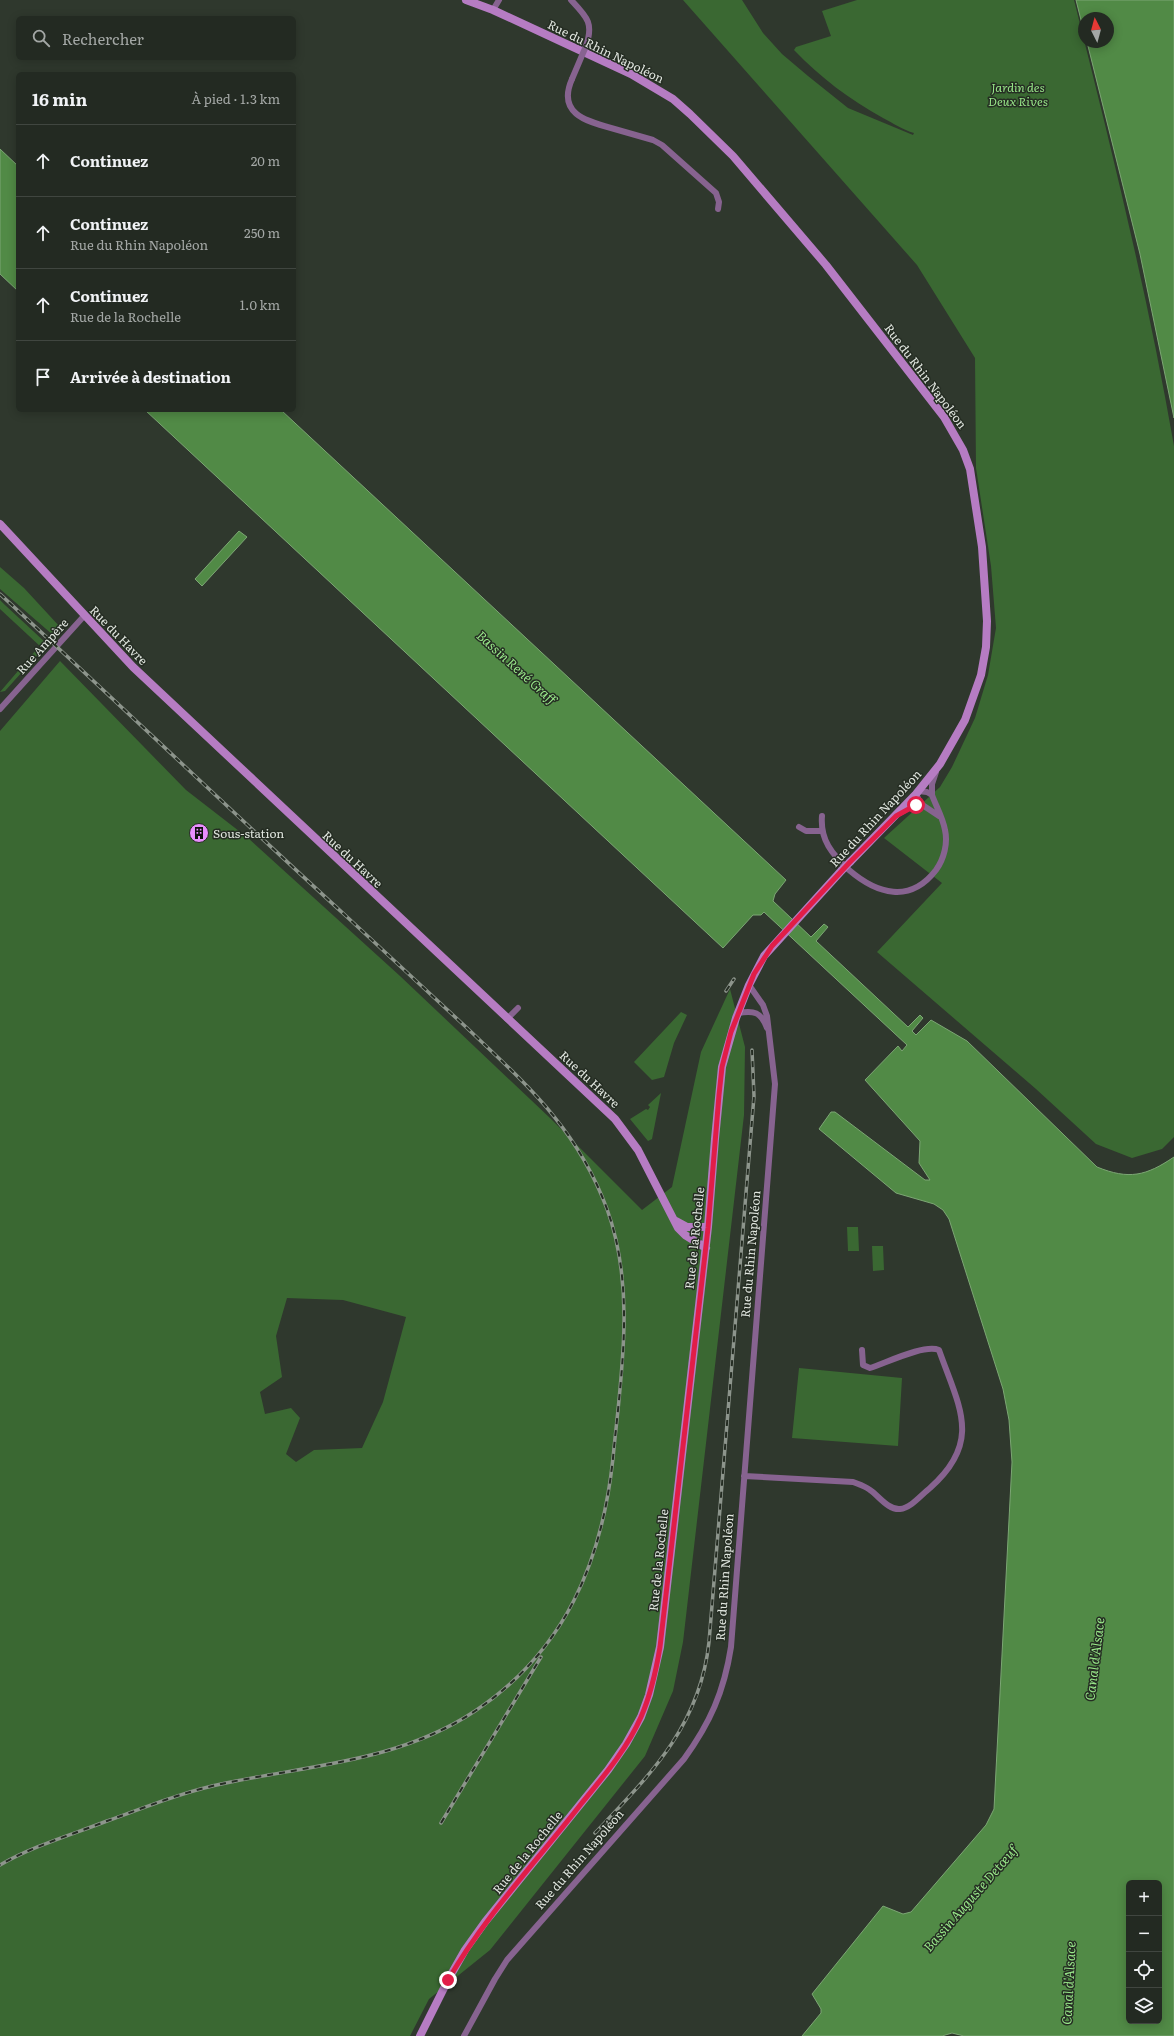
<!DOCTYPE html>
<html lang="fr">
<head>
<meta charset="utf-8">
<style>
  :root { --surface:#232a22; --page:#2f362f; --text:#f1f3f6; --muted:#a3a7a5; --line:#404640 }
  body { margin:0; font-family:Literata,serif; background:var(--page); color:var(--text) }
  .controls { position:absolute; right:12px; bottom:12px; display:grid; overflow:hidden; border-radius:6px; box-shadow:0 2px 10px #0003 }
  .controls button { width:36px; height:36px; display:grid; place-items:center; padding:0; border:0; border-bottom:1px solid var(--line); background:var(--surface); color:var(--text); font:20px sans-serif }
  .compass { position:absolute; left:1078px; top:12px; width:36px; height:36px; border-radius:50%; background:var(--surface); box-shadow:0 2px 10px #0003; rotate:354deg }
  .stop { position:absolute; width:12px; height:12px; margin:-9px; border:3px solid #e11d48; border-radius:50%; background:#fff }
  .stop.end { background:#e11d48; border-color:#fff; box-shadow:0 1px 4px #0008 }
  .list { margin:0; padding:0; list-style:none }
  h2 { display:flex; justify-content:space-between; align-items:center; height:52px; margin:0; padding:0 16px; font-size:17px }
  h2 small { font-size:13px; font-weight:400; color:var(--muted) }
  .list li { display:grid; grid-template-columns:26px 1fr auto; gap:12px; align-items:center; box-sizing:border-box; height:72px; padding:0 16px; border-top:1px solid var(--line) }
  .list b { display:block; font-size:15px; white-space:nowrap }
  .list p { margin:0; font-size:13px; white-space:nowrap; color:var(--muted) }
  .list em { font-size:13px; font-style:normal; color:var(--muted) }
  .icon { flex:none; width:22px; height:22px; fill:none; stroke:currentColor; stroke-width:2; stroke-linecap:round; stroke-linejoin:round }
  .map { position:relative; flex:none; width:1174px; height:2036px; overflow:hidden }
  .search { position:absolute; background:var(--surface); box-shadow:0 2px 10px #0003; left:16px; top:16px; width:280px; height:44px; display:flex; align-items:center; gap:10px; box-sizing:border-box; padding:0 14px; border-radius:6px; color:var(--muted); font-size:15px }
  .panel { position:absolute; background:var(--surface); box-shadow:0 2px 10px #0003; left:16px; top:72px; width:280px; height:340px; border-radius:6px }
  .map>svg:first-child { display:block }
  .green { fill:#3a6832; fill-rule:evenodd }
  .water { fill:#518a46; stroke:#7ca674; fill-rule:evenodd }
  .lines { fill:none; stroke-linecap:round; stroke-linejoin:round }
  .minor { stroke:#876390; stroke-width:6 }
  .secondary { stroke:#b67cc3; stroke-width:8 }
  .rail-casing { stroke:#8d958c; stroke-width:3.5 }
  .rail { stroke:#252d23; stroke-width:2; stroke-dasharray:6; stroke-linecap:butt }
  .minor-bridge { stroke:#876390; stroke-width:6 }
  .secondary-bridge { stroke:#b67cc3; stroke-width:8 }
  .route { stroke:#e11d48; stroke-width:5 }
  .labels { text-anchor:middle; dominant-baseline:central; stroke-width:3; stroke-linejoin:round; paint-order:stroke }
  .street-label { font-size:12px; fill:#e0e6df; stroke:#252d23 }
  .park-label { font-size:12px; font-style:italic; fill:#97e588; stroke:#252d23 }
  .poi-label { font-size:12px; fill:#e0e6df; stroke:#252d23; text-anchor:start }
  .water-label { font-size:13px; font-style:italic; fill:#99e88a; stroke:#252d23 }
</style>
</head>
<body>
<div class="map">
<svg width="1174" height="2036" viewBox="0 0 1174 2036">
  <rect width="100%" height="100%" fill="#2f382d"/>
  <!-- green -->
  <path class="green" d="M 683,0 L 742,0 L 763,33 L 782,54 L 808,76 L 848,108 L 913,135 L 914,133 C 903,130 893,123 883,118 C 849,99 821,78 794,50 L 796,47 L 831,36 L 822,11 L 857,0 L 1074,0 C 1111,147 1148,296 1174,446 L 1174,1137 L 1162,1149 L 1132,1158 L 1096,1144 L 1036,1089 L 877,952 L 942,883 L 884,838 L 940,787 L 952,767 L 975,718 L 988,675 L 996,628 L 991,566 L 976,468 L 975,358 L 917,265 Z
    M 0,567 L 24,588 L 60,627 L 53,635 L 0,589 Z
    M 0,600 L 5,605 L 47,644 L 42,648 L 0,609 Z
    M 36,650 L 40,652 L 5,691 L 0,692 Z
    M 60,661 L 186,790 L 248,838 L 400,976 L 550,1118 L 642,1210 L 672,1187 L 701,1052 L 730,989 L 745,1047 L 744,1115 L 683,1642 L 673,1691 L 645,1756 L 490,1950 L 429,1999 L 410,2036 L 0,2036 L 0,731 ZM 287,1298 L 343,1300 L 406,1317 L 383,1402 L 362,1448 L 314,1450 L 296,1462 L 286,1454 L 300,1418 L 291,1408 L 265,1414 L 260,1392 L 282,1377 L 276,1336 Z
    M 681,1012 L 687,1015 L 674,1043 L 664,1077 L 652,1080 L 634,1062 Z
    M 661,1093 L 652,1139 L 648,1141 L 630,1119 L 646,1109 L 648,1110 L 650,1107 L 648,1105 Z
    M 847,1227 L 858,1227 L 859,1251 L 848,1251 Z
    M 872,1246 L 883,1246 L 884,1270 L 873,1271 Z
    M 799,1368 L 902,1378 L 898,1446 L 792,1438 Z"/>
  <!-- water -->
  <path class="water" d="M 1076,0 L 1174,0 L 1174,418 L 1140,254 L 1087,42 L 1108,42 L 1108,18 L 1084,18 L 1084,32 Z
    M 0,149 L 18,166 L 18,291 L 0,274 Z
    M 145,410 L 281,410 L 786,880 L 775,894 L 773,901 L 811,937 L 824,924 L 828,927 L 816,941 L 908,1027 L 920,1015 L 923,1018 L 912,1031 L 916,1035 L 931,1020 L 967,1041 L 1097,1167 C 1129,1180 1146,1176 1174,1157 L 1174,2036 L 964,2036 L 952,2033 L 942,2036 L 802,2036 L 821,2013 L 821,2009 L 812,1994 L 883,1906 L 903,1914 L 911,1912 L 986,1825 L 994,1809 L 1012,1462 L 1009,1420 L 1003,1389 L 949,1219 L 943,1210 L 934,1204 L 896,1193 L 819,1129 L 831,1112 L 835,1112 L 925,1180 L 930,1180 L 919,1163 L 920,1141 L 865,1080 L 898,1046 L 902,1051 L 907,1045 L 764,912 L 761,915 L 753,915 L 723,948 ZM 1129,1883 L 1159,1883 L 1159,2021 L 1129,2021 Z
    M 239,531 L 247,537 L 202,586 L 195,579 Z"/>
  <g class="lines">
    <!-- minor -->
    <path class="minor" d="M 571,0 C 587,17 594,23 586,46
      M 493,10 L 499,0
      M 572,79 C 557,113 585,121 611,128 C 625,132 639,136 653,140 L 662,145 L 716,193 L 719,202 L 718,209
      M 0,709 L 84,616
      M 916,794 L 921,804 L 939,816
      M 932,795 L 932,784 L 936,772
      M 900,813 L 912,806 L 921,804
      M 822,816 C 820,840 832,854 849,870 C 877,894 910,904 936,870 C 944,859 948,843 945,830 C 943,818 936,806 932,795 L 927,792 L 918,791
      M 799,827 L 806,831 L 822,831
      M 738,1013 C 754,1010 761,1012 767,1028
      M 507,1019 L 518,1008
      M 744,1476 L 853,1482 C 858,1484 865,1486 870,1490 C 879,1496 888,1510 900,1509 C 911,1508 921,1495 930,1488 C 983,1441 959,1407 939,1350 C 924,1344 886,1363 870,1368 L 863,1365 L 862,1350
      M 464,2036 L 495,1979 L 507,1960 L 684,1759 C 710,1723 724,1692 731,1647 L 775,1084 L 767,1016 L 763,1005 L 749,985"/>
    <!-- secondary -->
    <path class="secondary" d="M 466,0 L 493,10 L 631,74 L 673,99 L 690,114 L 733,156 L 826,265 L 944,417 L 963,450 L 970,469 L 982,547 L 987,621 L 986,647 L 981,675 L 965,720 L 940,764 L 916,794 L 850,862
      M 0,524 L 133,667 L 615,1119 L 638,1150 L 678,1228 L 685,1235 L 706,1248
      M 676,1221 L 687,1227 L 708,1227
      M 420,2036 L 448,1980 L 465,1950 L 485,1922 L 608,1770 L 626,1744 L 641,1717 L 649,1695 L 660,1647 L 708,1227 L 715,1139 L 722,1067 L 736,1018 L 749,985 L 764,956 L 842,870"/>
    <defs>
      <path id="rail" d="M 0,594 C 116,701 230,810 346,916 C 387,954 427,991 467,1028 C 527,1085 577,1128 607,1209 C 636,1289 621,1375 613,1458 C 602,1562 565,1651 475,1711 C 400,1761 312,1765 226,1783 C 185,1791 146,1807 107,1821 C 71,1835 33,1846 0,1865
        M 726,991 L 734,979
        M 441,1823 L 541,1657
        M 595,1833 C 650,1775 700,1726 709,1642 L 754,1096 L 752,1050"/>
    </defs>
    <!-- rail casing -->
    <use href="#rail" class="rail-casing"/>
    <!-- rail -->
    <use href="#rail" class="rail"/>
    <!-- minor-bridge -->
    <path class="minor-bridge" d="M 572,79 L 586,46"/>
    <!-- secondary-bridge -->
    <path class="secondary-bridge" d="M 842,870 L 850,862"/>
  </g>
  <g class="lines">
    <!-- route -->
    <path class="route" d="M 448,1980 C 485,1916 536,1862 581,1804 C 603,1777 627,1749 641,1717 C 651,1694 656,1671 660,1647 L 708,1228 L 719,1095 L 722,1067 L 731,1032 L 754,974 L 772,946 L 850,862 L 896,816 L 916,805"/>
  </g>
  <!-- icons -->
  <defs>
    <symbol id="building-disc" viewBox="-11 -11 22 22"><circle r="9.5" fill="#e98efe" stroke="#252d23"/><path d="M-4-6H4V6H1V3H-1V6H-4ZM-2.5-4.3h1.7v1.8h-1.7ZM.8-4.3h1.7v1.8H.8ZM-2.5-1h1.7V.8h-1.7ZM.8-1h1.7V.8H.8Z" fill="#111"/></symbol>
  </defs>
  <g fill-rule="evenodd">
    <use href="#building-disc" x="188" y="822" width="22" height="22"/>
  </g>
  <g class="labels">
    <!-- street labels -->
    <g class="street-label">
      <text transform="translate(606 51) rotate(26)">Rue du Rhin Napoléon</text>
      <text transform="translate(926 376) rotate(53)">Rue du Rhin Napoléon</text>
      <text transform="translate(119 635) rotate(46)">Rue du Havre</text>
      <text transform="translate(42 646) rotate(-48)">Rue Ampère</text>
      <text transform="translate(875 818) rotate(-47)">Rue du Rhin Napoléon</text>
      <text transform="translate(353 859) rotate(43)">Rue du Havre</text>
      <text transform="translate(590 1079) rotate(43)">Rue du Havre</text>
      <text transform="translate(694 1238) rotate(-84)">Rue de la Rochelle</text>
      <text transform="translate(750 1254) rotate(-85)">Rue du Rhin Napoléon</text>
      <text transform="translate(658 1560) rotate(-84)">Rue de la Rochelle</text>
      <text transform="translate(724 1577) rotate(-86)">Rue du Rhin Napoléon</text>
      <text transform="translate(527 1852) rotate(-51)">Rue de la Rochelle</text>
      <text transform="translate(579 1859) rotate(-49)">Rue du Rhin Napoléon</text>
    </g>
    <!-- park labels -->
    <g class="park-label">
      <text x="1018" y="87">Jardin des<tspan x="1018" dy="14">Deux Rives</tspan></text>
    </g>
    <!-- poi labels -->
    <g class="poi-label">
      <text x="213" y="833">Sous-station</text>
    </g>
    <!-- water labels -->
    <g class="water-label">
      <text transform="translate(517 667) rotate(42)">Bassin René Graff</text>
      <text transform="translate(1094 1659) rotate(-83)">Canal d'Alsace</text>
      <text transform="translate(970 1898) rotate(-49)">Bassin Auguste Detœuf</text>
      <text transform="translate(1068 1983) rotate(-87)">Canal d'Alsace</text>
    </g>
  </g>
</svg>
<div class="controls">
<button>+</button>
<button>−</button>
<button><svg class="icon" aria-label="locate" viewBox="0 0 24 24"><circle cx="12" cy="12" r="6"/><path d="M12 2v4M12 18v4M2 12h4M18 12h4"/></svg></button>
<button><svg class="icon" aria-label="layers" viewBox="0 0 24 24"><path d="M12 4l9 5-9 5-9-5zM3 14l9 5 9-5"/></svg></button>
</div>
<svg class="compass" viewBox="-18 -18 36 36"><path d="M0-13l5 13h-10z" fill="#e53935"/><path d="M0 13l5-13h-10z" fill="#a3a7a5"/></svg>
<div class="stop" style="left:916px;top:805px"></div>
<div class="stop end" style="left:448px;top:1980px"></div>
<div class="search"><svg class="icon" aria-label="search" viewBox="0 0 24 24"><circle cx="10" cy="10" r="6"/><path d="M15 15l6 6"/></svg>Rechercher</div>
<section class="panel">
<h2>16 min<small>À pied · 1.3 km</small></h2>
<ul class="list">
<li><svg class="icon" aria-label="ahead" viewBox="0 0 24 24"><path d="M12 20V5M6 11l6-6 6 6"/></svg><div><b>Continuez</b></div><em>20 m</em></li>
<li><svg class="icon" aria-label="ahead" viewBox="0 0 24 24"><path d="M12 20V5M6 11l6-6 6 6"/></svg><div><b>Continuez</b><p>Rue du Rhin Napoléon</p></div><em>250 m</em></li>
<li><svg class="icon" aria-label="ahead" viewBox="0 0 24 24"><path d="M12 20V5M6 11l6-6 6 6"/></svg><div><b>Continuez</b><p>Rue de la Rochelle</p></div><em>1.0 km</em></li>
<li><svg class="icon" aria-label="arrive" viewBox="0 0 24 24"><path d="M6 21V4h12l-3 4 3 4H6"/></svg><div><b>Arrivée à destination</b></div></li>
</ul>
</section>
</div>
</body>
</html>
